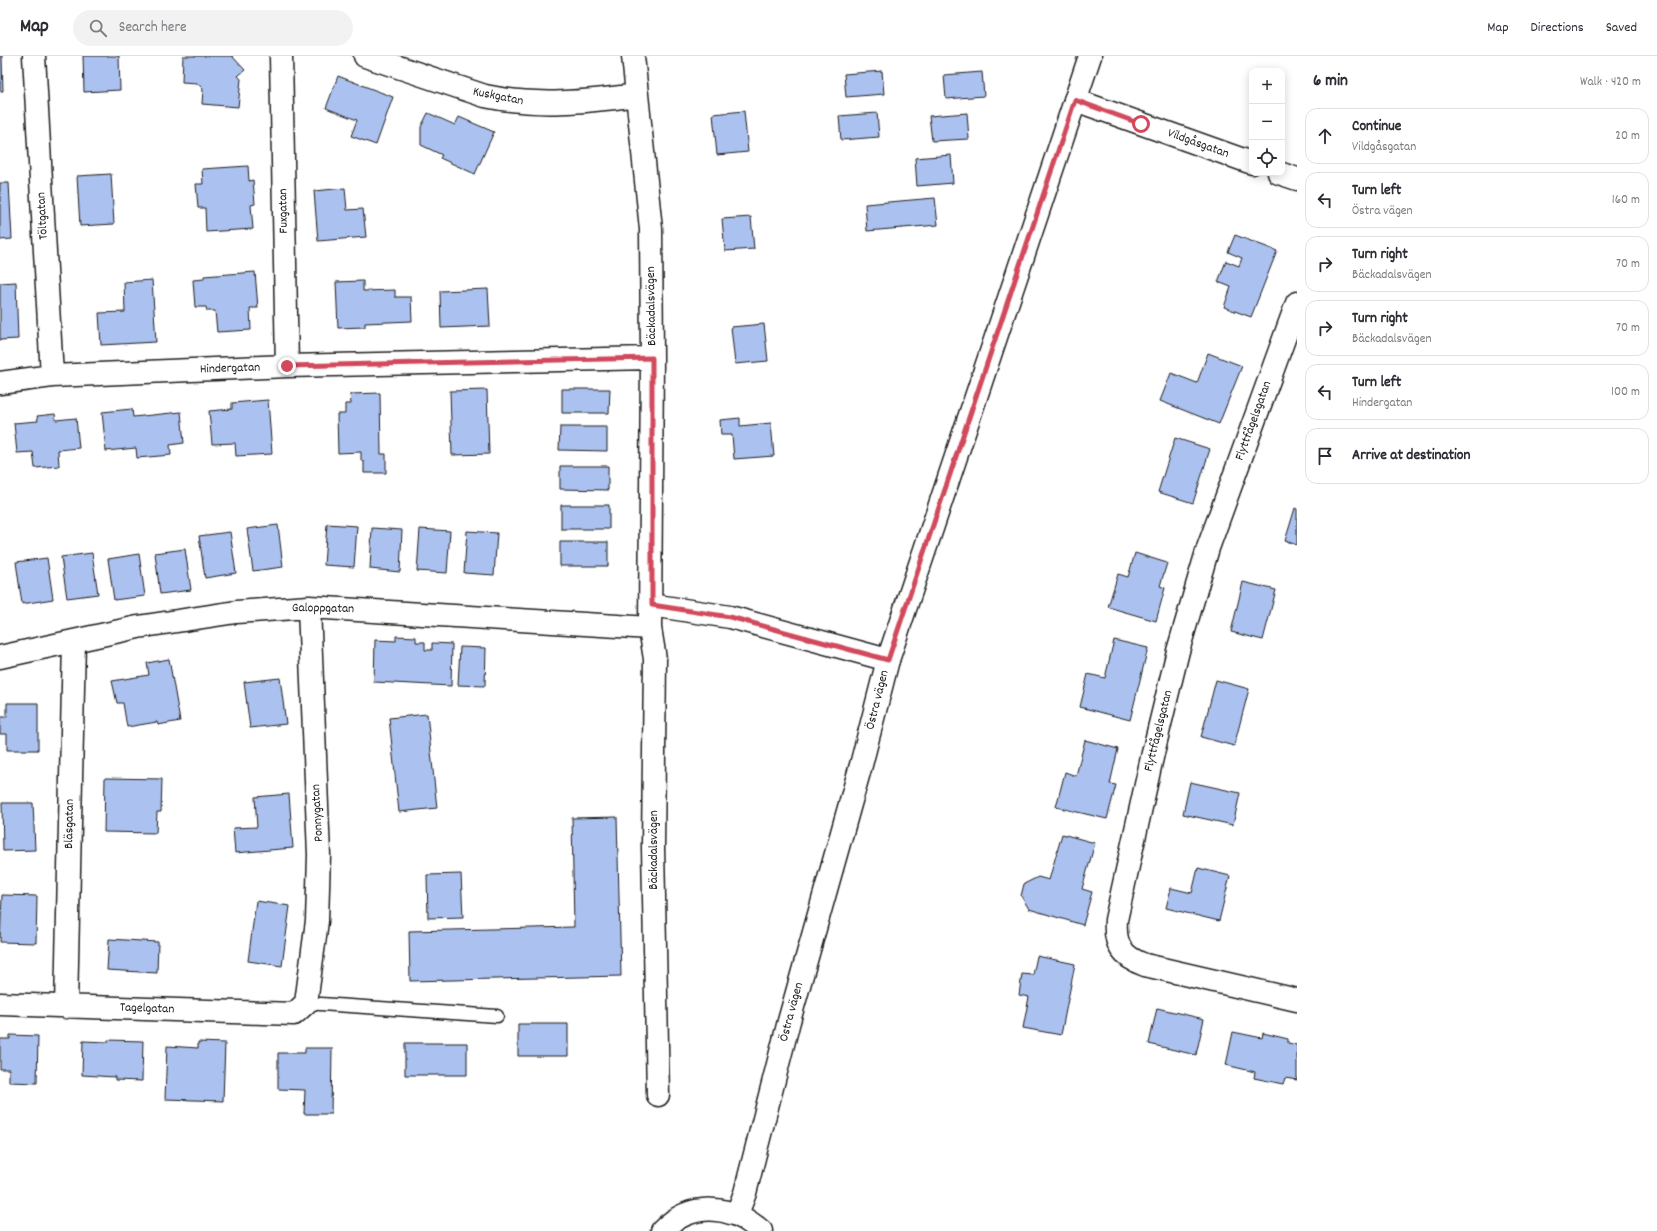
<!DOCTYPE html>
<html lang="en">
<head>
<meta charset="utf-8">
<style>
  :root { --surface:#fff; --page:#f2f2f3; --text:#2b2b33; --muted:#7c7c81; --line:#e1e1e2 }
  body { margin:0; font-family:Dekko,sans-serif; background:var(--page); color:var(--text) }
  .controls { position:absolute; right:12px; top:12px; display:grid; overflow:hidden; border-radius:8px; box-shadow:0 2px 10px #0003 }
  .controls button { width:36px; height:36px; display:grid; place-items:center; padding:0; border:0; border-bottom:1px solid var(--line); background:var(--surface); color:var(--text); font:20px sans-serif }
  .stop { position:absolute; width:12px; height:12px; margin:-9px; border:3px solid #d1495b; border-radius:50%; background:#fff }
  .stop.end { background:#d1495b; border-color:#fff; box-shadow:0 1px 4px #0008 }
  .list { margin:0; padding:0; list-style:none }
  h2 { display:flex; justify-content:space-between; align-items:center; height:52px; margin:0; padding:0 16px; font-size:17px }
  h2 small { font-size:13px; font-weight:400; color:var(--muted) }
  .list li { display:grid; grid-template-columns:26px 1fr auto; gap:12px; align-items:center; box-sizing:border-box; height:56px; margin:0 8px 8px; padding:0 8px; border:1px solid var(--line); border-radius:12px }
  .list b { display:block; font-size:15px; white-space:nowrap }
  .list p { margin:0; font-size:13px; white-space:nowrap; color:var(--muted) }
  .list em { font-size:13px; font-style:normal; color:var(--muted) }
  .icon { flex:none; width:22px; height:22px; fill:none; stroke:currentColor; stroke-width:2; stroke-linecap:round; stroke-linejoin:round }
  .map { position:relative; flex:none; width:1297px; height:1175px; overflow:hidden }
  header { display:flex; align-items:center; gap:24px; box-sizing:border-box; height:56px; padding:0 20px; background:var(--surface); border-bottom:1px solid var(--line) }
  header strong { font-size:19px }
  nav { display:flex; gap:22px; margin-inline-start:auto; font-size:14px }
  .search { width:280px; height:36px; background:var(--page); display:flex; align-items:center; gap:10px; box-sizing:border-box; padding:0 14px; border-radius:22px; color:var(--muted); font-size:15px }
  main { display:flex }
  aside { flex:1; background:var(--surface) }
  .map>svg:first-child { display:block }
  .building { fill:#abc1ef; stroke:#1c1c1c }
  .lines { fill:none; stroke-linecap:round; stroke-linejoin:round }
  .service-casing { stroke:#1c1c1c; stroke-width:15 }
  .minor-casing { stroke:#1c1c1c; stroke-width:25 }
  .secondary-casing { stroke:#1c1c1c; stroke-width:25 }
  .service { stroke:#fff; stroke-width:12 }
  .minor { stroke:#fff; stroke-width:22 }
  .secondary { stroke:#fff; stroke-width:22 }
  .route { stroke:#d1495b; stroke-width:5 }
  .labels { text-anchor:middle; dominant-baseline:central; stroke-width:4; stroke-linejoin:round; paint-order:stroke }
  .street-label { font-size:13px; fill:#1c1c1c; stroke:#fff }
</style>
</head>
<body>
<header>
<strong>Map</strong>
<div class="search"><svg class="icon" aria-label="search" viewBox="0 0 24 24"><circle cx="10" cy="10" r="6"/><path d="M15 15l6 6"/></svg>Search here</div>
<nav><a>Map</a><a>Directions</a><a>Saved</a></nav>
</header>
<main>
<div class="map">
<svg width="1297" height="1175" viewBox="0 0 1297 1175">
  <rect width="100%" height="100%" fill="#fff"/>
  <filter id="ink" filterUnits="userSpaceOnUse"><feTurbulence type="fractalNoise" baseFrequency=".025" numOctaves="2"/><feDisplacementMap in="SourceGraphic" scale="8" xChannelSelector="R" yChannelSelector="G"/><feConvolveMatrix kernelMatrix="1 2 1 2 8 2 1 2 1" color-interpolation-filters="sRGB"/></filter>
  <g filter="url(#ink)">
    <!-- building -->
    <path class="building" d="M 0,0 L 2,0 L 3,35 L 0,35 Z
      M 83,0 L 119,0 L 120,34 L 84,36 Z
      M 183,0 L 232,0 L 245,14 L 238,20 L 241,23 L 238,51 L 202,48 L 203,33 L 197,27 L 182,26 Z
      M 882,15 L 884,38 L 846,41 L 844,18 Z
      M 982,16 L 984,40 L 946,43 L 944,19 Z
      M 338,20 L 393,41 L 376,89 L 351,80 L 357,64 L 326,52 Z
      M 744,55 L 748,96 L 717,99 L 713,58 Z
      M 428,57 L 455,69 L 459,61 L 494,76 L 475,118 L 440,102 L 442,99 L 421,89 L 421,71 Z
      M 877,57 L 879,81 L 841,84 L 839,60 Z
      M 967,57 L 969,83 L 932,85 L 929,60 Z
      M 951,99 L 953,127 L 917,130 L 915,102 Z
      M 248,110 L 249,125 L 253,124 L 255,148 L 251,149 L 253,173 L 206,176 L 205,152 L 198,152 L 196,128 L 203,128 L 202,113 Z
      M 111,118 L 114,168 L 80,170 L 77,120 Z
      M 0,127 L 9,127 L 12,183 L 0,184 Z
      M 345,132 L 347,154 L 363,153 L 366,181 L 318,185 L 314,135 Z
      M 935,142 L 938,169 L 867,175 L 865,148 Z
      M 751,161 L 754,193 L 725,195 L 722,163 Z
      M 1235,179 L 1277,195 L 1251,261 L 1224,251 L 1231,231 L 1218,226 L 1226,205 L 1239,210 L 1242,202 L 1228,196 Z
      M 255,216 L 258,252 L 250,252 L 251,274 L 217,276 L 215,255 L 207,255 L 206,251 L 195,251 L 193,224 L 204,223 L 204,220 Z
      M 152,224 L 156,286 L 101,289 L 99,257 L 125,256 L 124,226 Z
      M 363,225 L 363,235 L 395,234 L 395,241 L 411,241 L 412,265 L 365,267 L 365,271 L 338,272 L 336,226 Z
      M 16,226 L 18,283 L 0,284 L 0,227 Z
      M 488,233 L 490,270 L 441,272 L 440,235 Z
      M 764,268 L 768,305 L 735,308 L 731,271 Z
      M 1208,297 L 1242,310 L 1219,368 L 1160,345 L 1171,317 L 1197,327 Z
      M 562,333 L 610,333 L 609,357 L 562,357 Z
      M 487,334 L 489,398 L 452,399 L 450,335 Z
      M 380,337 L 381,398 L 386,398 L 386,417 L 364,417 L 364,405 L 361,405 L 361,396 L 338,397 L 337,358 L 345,358 L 345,348 L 351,348 L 350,338 Z
      M 268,344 L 272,398 L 236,400 L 235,387 L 212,388 L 209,355 L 232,353 L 232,347 Z
      M 132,353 L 133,361 L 181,356 L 184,387 L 170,389 L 171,399 L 137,402 L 136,392 L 106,395 L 102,356 Z
      M 55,358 L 56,364 L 76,362 L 79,392 L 58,394 L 59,410 L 35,412 L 33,396 L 17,397 L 14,367 L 38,365 L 37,360 Z
      M 740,362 L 740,370 L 771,367 L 774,400 L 734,403 L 732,379 L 721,379 L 720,364 Z
      M 560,371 L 607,371 L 607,395 L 559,394 Z
      M 1175,382 L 1210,393 L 1193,447 L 1158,436 Z
      M 560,410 L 608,410 L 608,434 L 560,433 Z
      M 561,449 L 609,449 L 609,473 L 561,473 Z
      M 1295,452 L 1297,453 L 1297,489 L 1285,485 Z
      M 327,468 L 357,470 L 354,511 L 324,509 Z
      M 278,469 L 283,511 L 253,515 L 247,473 Z
      M 372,472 L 402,474 L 400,516 L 370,513 Z
      M 420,473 L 450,475 L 447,517 L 417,515 Z
      M 467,475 L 497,477 L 494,519 L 464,517 Z
      M 230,476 L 236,517 L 205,522 L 199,480 Z
      M 560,486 L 608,486 L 608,510 L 560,510 Z
      M 185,493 L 191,534 L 160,538 L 155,497 Z
      M 92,497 L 98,538 L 67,542 L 61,501 Z
      M 1135,497 L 1167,507 L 1160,530 L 1165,532 L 1156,565 L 1108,551 L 1118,518 L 1128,521 Z
      M 139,498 L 145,540 L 114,544 L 108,503 Z
      M 47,502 L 53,543 L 22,548 L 16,506 Z
      M 1243,526 L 1276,534 L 1263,584 L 1231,576 Z
      M 396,580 L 416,581 L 416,586 L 425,586 L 425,594 L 432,594 L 432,587 L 452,588 L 451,630 L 374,626 L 375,584 L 396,585 Z
      M 1114,584 L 1148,592 L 1130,664 L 1080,651 L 1088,618 L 1105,622 Z
      M 460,591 L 486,592 L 485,630 L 458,629 Z
      M 169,603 L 180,665 L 158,669 L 157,666 L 127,671 L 123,647 L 117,647 L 112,625 L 149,619 L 147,607 Z
      M 280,622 L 286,668 L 250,672 L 244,626 Z
      M 1216,624 L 1249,633 L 1234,690 L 1201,681 Z
      M 7,647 L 38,647 L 38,694 L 7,694 L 7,678 L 0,678 L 0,661 L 7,661 Z
      M 427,658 L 437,752 L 399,756 L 389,662 Z
      M 1085,684 L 1118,693 L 1110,728 L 1116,729 L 1107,763 L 1056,751 L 1065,716 L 1076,720 Z
      M 105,722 L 162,723 L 161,756 L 157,756 L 156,777 L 104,776 Z
      M 1190,726 L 1240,737 L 1233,769 L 1183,758 Z
      M 289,738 L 293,792 L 235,797 L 233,772 L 257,771 L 255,741 Z
      M 2,747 L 33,747 L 35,794 L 3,795 Z
      M 617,761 L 621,920 L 410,925 L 409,875 L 574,871 L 572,762 Z
      M 1062,778 L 1095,787 L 1082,833 L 1092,836 L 1083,869 L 1029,853 L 1021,840 L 1024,828 L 1038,821 L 1049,824 Z
      M 1198,812 L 1230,820 L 1219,865 L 1166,852 L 1171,832 L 1192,837 Z
      M 461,818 L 463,861 L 428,862 L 427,819 Z
      M 2,839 L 37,840 L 36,887 L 0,886 Z
      M 256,845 L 290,850 L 282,910 L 248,905 Z
      M 109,883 L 158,886 L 157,917 L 107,914 Z
      M 1037,900 L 1075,908 L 1061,979 L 1023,972 L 1029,941 L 1019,939 L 1022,918 L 1033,919 Z
      M 1157,952 L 1204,963 L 1196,999 L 1149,988 Z
      M 518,968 L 568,968 L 568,1000 L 518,1000 Z
      M 1233,976 L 1262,982 L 1263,977 L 1288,983 L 1288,987 L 1297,989 L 1297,1024 L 1285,1022 L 1283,1028 L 1254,1022 L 1255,1016 L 1226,1009 Z
      M 10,979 L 38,980 L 37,1027 L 9,1026 L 9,1013 L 0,1013 L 0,983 L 10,983 Z
      M 108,984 L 143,985 L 142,1025 L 115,1024 L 115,1021 L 82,1019 L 83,985 L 108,986 Z
      M 198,986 L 225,987 L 223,1045 L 165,1043 L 167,990 L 198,992 Z
      M 405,987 L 467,987 L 467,1019 L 405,1019 Z
      M 305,992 L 332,992 L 331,1058 L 304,1058 L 305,1034 L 278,1033 L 278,997 L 305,997 Z"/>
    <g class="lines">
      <defs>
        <path id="service" d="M 306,947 L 497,960"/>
        <path id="minor" d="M 34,0 L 52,320
          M 281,0 L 287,310
          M 365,0 L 485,40 C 536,51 586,46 637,39
          M 633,0 L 651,173 L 652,302 L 650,572 L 655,603 L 653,792 L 658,1039
          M 1075,44 L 1252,107
          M 1279,117 L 1297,123
          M 1297,247 L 1208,492 L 1178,595 L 1153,697 L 1116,864 C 1114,889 1122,901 1145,909 L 1297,944
          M 0,327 L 52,320 L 287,310 L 652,302
          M 651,549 L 730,561 L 888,604
          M 0,601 L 138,571 L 236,556 L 309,551 L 650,572
          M 0,948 L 294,958 L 306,947 L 317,865 L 319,799 L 309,551
          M 66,951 L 74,585"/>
        <path id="secondary" d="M 737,1158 L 745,1137 L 789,965 L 861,709 L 888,604 L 1090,0
          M 662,1175 C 691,1145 731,1148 761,1175"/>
      </defs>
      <!-- service casing -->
      <use href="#service" class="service-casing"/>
      <!-- minor casing -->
      <use href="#minor" class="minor-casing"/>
      <!-- secondary casing -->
      <use href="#secondary" class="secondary-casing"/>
      <!-- service -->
      <use href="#service" class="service"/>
      <!-- minor -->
      <use href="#minor" class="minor"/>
      <!-- secondary -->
      <use href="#secondary" class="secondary"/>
    </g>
  </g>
  <g class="lines" filter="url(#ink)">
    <!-- route -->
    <path class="route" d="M 287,310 L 652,302 L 652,549 L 730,561 L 888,604 L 1075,44 L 1141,68"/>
  </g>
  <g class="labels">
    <!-- street labels -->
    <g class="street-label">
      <text transform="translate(498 41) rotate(11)">Kuskgatan</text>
      <text transform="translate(1198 88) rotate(20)">Vildgåsgatan</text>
      <text transform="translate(284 155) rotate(-91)">Fuxgatan</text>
      <text transform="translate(43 160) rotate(-93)">Töltgatan</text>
      <text transform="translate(652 250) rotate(-91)">Bäckadalsvägen</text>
      <text transform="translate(230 313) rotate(-2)">Hindergatan</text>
      <text transform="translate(1254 365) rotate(-70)">Flyttfågelsgatan</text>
      <text transform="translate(323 553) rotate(1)">Galoppgatan</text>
      <text transform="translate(878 644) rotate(-76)">Östra vägen</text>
      <text transform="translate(1159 675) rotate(-76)">Flyttfågelsgatan</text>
      <text transform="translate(318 757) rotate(-93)">Ponnygatan</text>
      <text transform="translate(70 768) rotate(-89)">Bläsgatan</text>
      <text transform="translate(654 794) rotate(-90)">Bäckadalsvägen</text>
      <text transform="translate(147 953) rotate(2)">Tagelgatan</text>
      <text transform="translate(792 956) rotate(-75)">Östra vägen</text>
    </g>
  </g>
</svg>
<div class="controls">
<button>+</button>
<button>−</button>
<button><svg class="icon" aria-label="locate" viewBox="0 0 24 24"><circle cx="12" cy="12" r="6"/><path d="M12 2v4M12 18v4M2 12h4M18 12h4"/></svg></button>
</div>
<div class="stop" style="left:1141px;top:68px"></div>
<div class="stop end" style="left:287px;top:310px"></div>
</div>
<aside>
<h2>6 min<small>Walk · 420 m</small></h2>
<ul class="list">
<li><svg class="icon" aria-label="ahead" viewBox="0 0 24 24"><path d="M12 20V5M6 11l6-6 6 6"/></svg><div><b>Continue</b><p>Vildgåsgatan</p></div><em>20 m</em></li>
<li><svg class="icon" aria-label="left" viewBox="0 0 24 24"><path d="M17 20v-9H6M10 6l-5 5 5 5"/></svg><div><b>Turn left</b><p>Östra vägen</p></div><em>160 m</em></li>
<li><svg class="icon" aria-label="right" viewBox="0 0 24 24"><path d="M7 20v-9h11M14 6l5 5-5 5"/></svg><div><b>Turn right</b><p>Bäckadalsvägen</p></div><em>70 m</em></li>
<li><svg class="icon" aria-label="right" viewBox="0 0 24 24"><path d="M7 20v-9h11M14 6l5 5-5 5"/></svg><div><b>Turn right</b><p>Bäckadalsvägen</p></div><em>70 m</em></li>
<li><svg class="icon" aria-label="left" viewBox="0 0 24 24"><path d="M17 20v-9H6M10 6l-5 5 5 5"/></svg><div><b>Turn left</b><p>Hindergatan</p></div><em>100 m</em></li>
<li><svg class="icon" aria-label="arrive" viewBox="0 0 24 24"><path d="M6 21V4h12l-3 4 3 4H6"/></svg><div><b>Arrive at destination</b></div></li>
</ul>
</aside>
</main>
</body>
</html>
